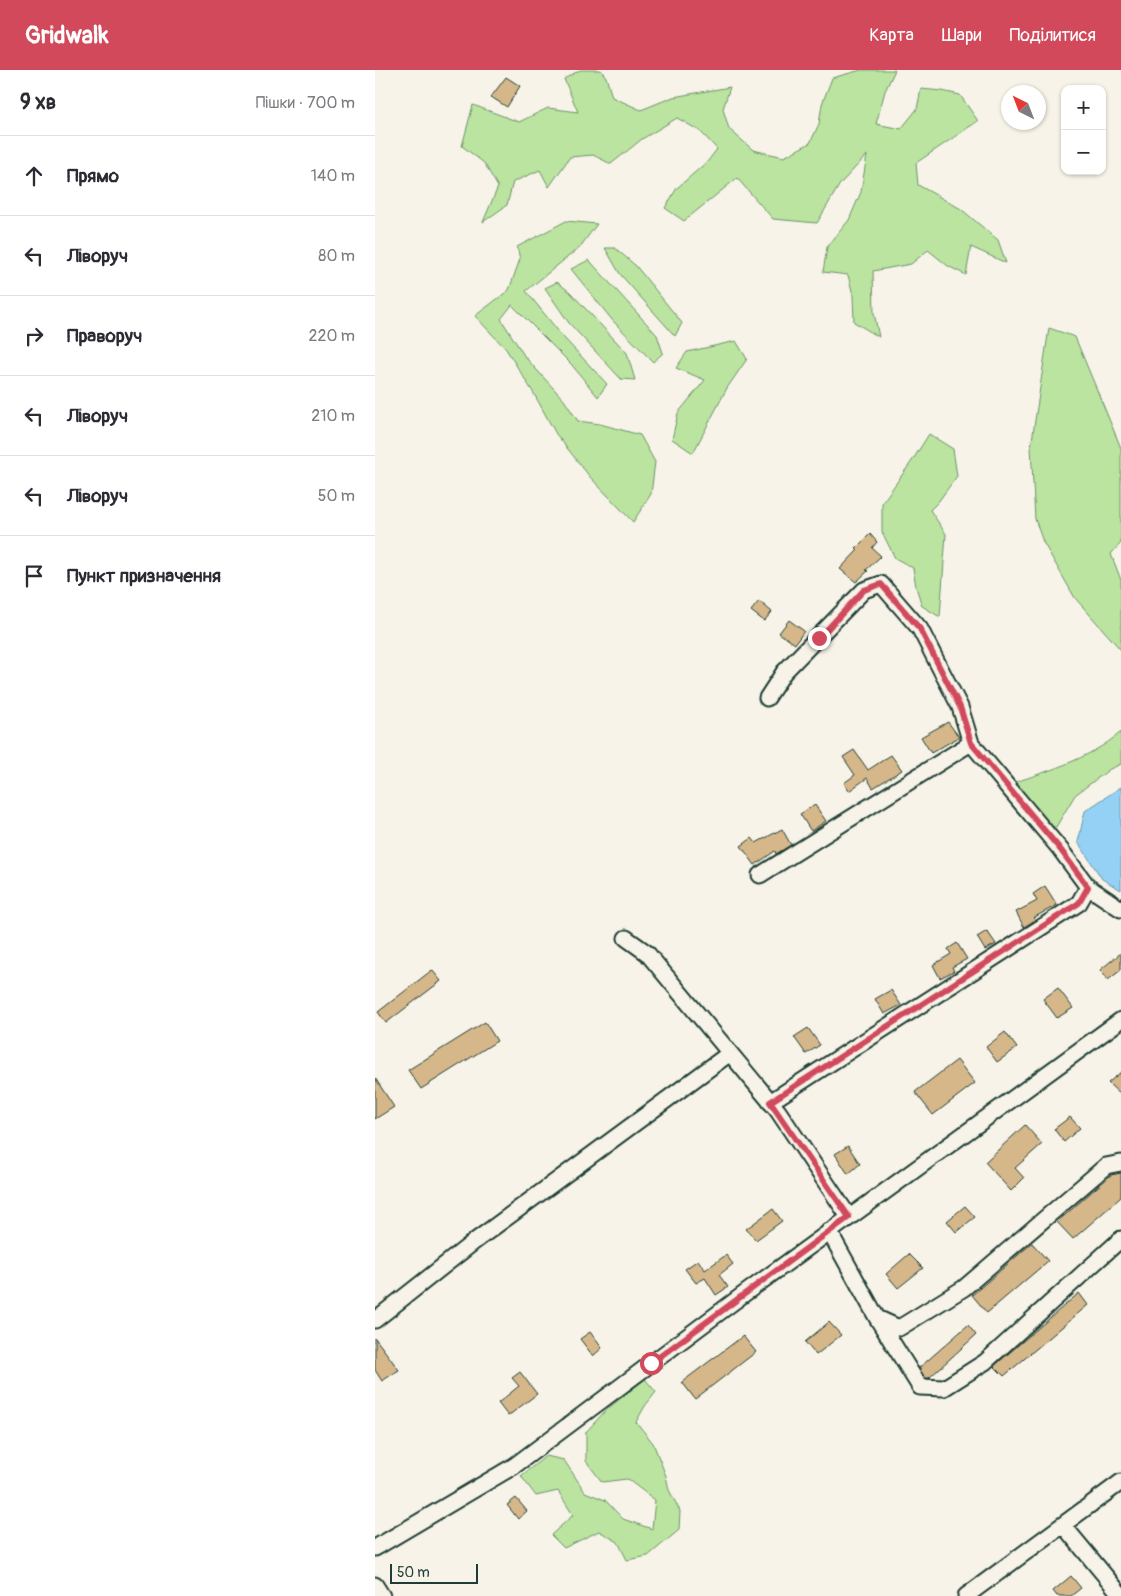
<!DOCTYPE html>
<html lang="uk">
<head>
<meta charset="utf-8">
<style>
  :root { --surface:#fff; --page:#f7f7f7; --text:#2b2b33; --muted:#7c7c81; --line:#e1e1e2; --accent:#d1495b }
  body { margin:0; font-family:Pangolin,sans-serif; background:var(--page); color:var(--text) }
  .controls { position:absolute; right:15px; top:15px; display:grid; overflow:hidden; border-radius:10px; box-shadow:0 1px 4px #0004 }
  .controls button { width:45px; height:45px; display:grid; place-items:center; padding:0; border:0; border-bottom:1px solid var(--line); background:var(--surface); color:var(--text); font:25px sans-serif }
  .compass { position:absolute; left:626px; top:15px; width:45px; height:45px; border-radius:50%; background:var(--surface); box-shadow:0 1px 4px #0004; rotate:318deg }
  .scale { position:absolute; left:15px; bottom:12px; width:88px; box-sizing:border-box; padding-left:5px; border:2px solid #1f3d34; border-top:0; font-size:14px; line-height:18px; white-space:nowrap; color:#1f3d34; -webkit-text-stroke:4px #f7f3e8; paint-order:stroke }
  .stop { position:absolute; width:15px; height:15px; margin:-11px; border:4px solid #d1495b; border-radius:50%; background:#fff }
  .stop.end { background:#d1495b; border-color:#fff; box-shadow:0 1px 5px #0008 }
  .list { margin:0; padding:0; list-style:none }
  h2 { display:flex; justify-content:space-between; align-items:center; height:65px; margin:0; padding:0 20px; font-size:21px }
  h2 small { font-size:16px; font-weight:400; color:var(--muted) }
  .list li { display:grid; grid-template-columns:32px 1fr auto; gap:15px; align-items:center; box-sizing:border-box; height:80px; padding:0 20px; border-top:1px solid var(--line) }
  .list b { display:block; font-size:19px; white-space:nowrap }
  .list em { font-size:16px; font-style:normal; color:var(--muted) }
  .icon { flex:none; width:28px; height:28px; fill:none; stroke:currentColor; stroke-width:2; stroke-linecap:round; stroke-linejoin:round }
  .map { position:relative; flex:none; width:746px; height:1526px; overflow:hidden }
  header { display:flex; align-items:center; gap:30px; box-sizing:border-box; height:70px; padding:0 25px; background:var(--accent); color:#fff }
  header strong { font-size:24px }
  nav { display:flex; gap:28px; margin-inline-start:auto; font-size:18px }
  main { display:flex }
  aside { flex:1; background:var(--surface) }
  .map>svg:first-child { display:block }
  .green { fill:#bbe4a0; stroke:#6d906a }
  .water { fill:#94d1f5; stroke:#6596a8 }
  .building { fill:#d6b78a; stroke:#1f3d34 }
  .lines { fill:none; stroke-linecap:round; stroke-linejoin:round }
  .minor-casing { stroke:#1f3d34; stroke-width:19 }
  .minor { stroke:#f7f3e8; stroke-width:15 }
  .route { stroke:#d1495b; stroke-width:6 }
</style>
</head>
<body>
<header>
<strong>Gridwalk</strong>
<nav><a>Карта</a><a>Шари</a><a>Поділитися</a></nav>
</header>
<main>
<aside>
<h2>9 хв<small>Пішки · 700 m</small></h2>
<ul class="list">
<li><svg class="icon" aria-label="ahead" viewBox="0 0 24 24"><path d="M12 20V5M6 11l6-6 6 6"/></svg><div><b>Прямо</b></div><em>140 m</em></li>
<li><svg class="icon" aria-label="left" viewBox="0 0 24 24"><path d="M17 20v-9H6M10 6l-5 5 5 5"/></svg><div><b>Ліворуч</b></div><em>80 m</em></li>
<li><svg class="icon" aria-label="right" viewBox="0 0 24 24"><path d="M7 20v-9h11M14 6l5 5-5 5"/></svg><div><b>Праворуч</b></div><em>220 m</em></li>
<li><svg class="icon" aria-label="left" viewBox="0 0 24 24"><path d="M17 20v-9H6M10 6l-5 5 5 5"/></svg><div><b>Ліворуч</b></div><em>210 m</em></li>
<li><svg class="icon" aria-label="left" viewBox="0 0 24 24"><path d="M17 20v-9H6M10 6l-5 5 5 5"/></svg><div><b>Ліворуч</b></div><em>50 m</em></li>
<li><svg class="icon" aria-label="arrive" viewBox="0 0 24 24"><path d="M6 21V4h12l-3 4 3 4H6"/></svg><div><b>Пункт призначення</b></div></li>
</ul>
</aside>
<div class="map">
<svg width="746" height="1526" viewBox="0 0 746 1526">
  <rect width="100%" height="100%" fill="#f7f3e8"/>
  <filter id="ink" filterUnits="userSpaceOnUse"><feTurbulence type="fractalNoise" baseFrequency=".02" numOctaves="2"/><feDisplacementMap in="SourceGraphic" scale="10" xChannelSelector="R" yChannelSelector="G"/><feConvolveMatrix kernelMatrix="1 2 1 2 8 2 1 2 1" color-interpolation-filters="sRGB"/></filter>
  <g filter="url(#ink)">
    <!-- green -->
    <path class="green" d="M 205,0 L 226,0 L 231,7 L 237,27 L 266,40 L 298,27 L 355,17 L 348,39 L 354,59 L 378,80 L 409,87 L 435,73 L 444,54 L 447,34 L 457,8 L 486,0 L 520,0 L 510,21 L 501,54 L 526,59 L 542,39 L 546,19 L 567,21 L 585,25 L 603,51 L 541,93 L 543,115 L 586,139 L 623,170 L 631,193 L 596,177 L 591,205 L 573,196 L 553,180 L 536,194 L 498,201 L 499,243 L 504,267 L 479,252 L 478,225 L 473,205 L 448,202 L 452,177 L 474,150 L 486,122 L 492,85 L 465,114 L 442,153 L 398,149 L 362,108 L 309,151 L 290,138 L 302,118 L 333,91 L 342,79 L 325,61 L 302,48 L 267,69 L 236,94 L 218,85 L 195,87 L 174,117 L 165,100 L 138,112 L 132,135 L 108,152 L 123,117 L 109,93 L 87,76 L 98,35 L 144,52 L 173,38 L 203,42 L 189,9 Z
      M 191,151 L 222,154 L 205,177 L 151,221 L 188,267 L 232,314 L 223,327 L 196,294 L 137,235 L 126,249 L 150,287 L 189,330 L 203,351 L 225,354 L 265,365 L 280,392 L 276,424 L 258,452 L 215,407 L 181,364 L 158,322 L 131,279 L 100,246 L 134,220 L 145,189 L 142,177 Z
      M 230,178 L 240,178 L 261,196 L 307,253 L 300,266 L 245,204 Z
      M 214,190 L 282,265 L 288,283 L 278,292 L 238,251 L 196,199 Z
      M 182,212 L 195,222 L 252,283 L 260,310 L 246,309 L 194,253 L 170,218 Z
      M 674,258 L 700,267 L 746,378 L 746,473 L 736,484 L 746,510 L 746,580 L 700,528 L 668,472 L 660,449 L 656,377 Z
      M 361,271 L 372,289 L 352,318 L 318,383 L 297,369 L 303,343 L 330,310 L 301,298 L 312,282 Z
      M 554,364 L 578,379 L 582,406 L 563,432 L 555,440 L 571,464 L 565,547 L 547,536 L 541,517 L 538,498 L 520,488 L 507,462 L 507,433 L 537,391 Z
      M 746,662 L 746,694 L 735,699 L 700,725 L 681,757 L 652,753 L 629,716 C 669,702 714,690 746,662 Z
      M 270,1309 L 281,1322 L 270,1336 L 261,1352 L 278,1373 L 291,1406 L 294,1420 L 305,1441 L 304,1460 L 273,1486 L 252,1490 L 243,1472 L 224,1461 L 189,1478 L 176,1465 L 198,1445 L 183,1421 L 161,1426 L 146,1406 L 171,1386 L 189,1390 L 210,1422 L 230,1430 L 248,1449 L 277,1459 L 280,1430 L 252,1409 L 227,1412 L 211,1391 L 211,1362 L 231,1340 Z"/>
    <!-- water -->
    <path class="water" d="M 746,717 L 746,820 L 727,809 L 703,772 L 710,741 Z"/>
    <!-- building -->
    <path class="building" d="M 131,7 L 145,16 L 132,37 L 116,27 Z
      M 495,464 L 502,472 L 497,478 L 506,486 L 491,500 L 493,501 L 481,512 L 465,499 L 483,480 L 481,478 Z
      M 384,531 L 397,542 L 389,551 L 376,541 Z
      M 414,550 L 429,561 L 420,574 L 404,563 Z
      M 573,652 L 584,667 L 556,683 L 546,667 Z
      M 479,680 L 493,700 L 516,685 L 527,700 L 498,718 L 492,708 L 474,721 L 469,713 L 480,705 L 468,687 Z
      M 440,735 L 451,751 L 436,761 L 425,744 Z
      M 407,759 L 416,775 L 401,784 L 400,781 L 380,795 L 366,776 L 377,768 L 381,773 Z
      M 670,816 L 682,835 L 658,848 L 660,850 L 649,857 L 641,842 L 662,831 L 658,824 Z
      M 612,861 L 621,874 L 610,880 L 602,867 Z
      M 582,873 L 592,889 L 577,897 L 579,901 L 565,908 L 558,895 L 576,884 L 573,879 Z
      M 746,883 L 746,900 L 733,910 L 725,900 Z
      M 57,900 L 66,911 L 11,953 L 3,942 Z
      M 683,918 L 698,938 L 682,948 L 668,929 Z
      M 516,920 L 526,935 L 509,944 L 500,929 Z
      M 110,952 L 122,971 L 46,1019 L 33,1000 Z
      M 433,958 L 445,975 L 431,984 L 419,967 Z
      M 630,962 L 642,978 L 622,992 L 611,977 Z
      M 582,990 L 600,1013 L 558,1045 L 540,1022 Z
      M 746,1002 L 746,1025 L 733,1013 Z
      M 0,1008 L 19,1037 L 0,1049 Z
      M 695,1047 L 705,1058 L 689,1072 L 679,1059 Z
      M 650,1055 L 667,1074 L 640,1098 L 649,1108 L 636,1121 L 610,1092 Z
      M 473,1076 L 485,1094 L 473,1104 L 460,1084 Z
      M 746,1103 L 746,1127 L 698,1169 L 682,1152 L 736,1105 Z
      M 590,1136 L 600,1147 L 581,1162 L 572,1151 Z
      M 398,1139 L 407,1151 L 381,1170 L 371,1159 Z
      M 657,1173 L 673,1191 L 612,1243 L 597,1225 Z
      M 534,1184 L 548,1198 L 523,1218 L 511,1204 Z
      M 351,1185 L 358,1194 L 344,1205 L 353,1217 L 341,1225 L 330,1208 L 321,1213 L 310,1199 L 323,1190 L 330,1200 Z
      M 704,1223 L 713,1235 L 629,1306 L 619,1296 Z
      M 454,1252 L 466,1265 L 441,1285 L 430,1272 Z
      M 593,1255 L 601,1265 L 554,1308 L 550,1308 L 544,1298 Z
      M 215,1262 L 227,1278 L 218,1286 L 205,1269 Z
      M 368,1266 L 381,1282 L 320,1329 L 307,1312 Z
      M 0,1268 L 24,1300 L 7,1311 L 0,1300 Z
      M 145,1302 L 162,1324 L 133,1346 L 123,1333 L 144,1316 L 137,1308 Z
      M 141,1428 L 152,1441 L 143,1449 L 132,1435 Z
      M 696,1506 L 706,1518 L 696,1526 L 682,1526 L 678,1521 Z"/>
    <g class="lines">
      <defs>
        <path id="minor" d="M 392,628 L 409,602 L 489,520 L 506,514 L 545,559 L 585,637 L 596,673
          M 385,805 L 596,673 L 685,779 L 713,817 L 746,839
          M 251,868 L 272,883 L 403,1041 L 474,1147
          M 395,1032 L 704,833 L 713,817
          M 454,1161 L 502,1248 L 524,1258 L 589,1218 L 731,1096 L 746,1093
          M 502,1248 L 545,1317 L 569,1318 L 610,1292 L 746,1169
          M 0,1250 L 100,1171 L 355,983
          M 688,1455 L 746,1525
          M 0,1478 L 139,1396 L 369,1224 L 746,950
          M 0,1515 L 7,1526
          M 591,1526 L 746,1412"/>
      </defs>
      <!-- minor casing -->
      <use href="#minor" class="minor-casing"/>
      <!-- minor -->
      <use href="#minor" class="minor"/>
    </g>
  </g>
  <g class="lines" filter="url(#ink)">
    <!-- route -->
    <path class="route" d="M 276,1293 L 474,1147 L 395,1032 L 704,833 L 713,817 L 685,779 L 596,673 L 585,637 L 545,559 L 506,514 L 489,520 L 444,568"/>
  </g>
</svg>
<div class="controls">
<button>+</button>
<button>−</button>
</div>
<svg class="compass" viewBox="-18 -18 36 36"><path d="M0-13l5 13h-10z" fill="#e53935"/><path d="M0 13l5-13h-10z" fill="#7c7c81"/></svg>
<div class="scale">50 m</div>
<div class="stop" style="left:276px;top:1293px"></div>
<div class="stop end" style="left:444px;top:568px"></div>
</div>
</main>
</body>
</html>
